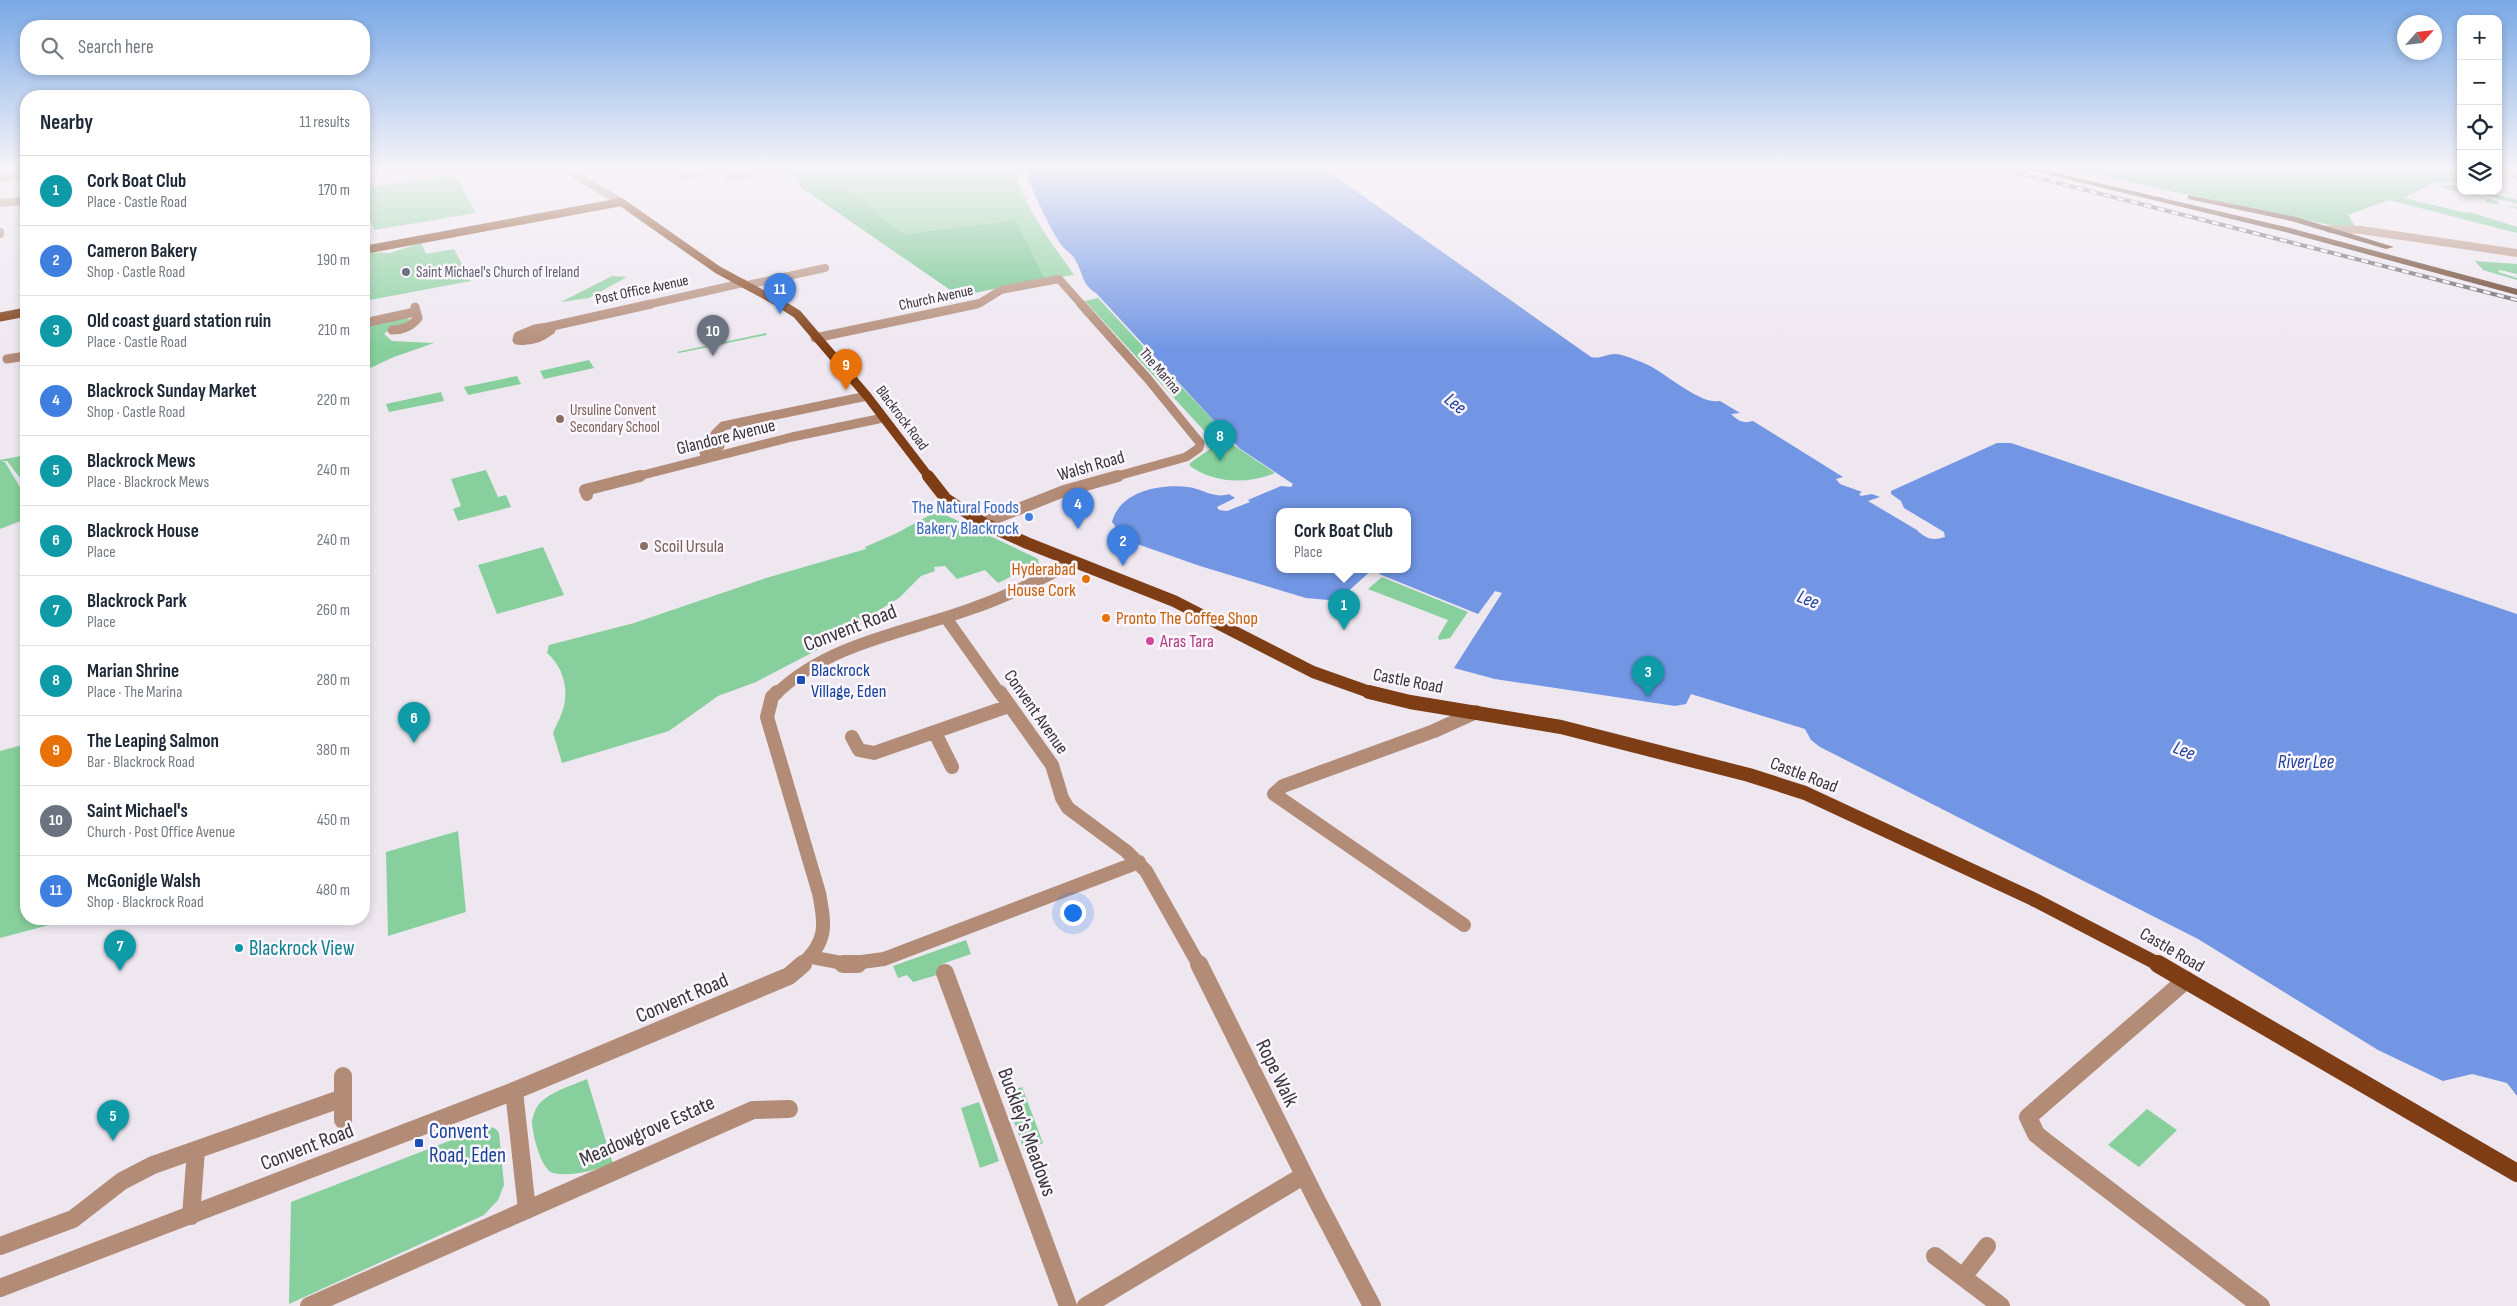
<!DOCTYPE html>
<html lang="en">
<head>
<meta charset="utf-8">
<style>
  :root { --surface:#fff; --page:#f2f2f3; --text:#1f2937; --muted:#747a83; --line:#e0e1e3; --accent:#1b7b2d }
  body { margin:0; font-family:"Sofia Sans Condensed",sans-serif; background:var(--page); color:var(--text) }
  .controls { position:absolute; right:15px; top:15px; display:grid; overflow:hidden; border-radius:10px; box-shadow:0 2px 8px #0003 }
  .controls button { width:45px; height:45px; display:grid; place-items:center; padding:0; border:0; border-bottom:1px solid var(--line); background:var(--surface); color:var(--text); font:25px sans-serif }
  .compass { position:absolute; left:2397px; top:15px; width:45px; height:45px; border-radius:50%; background:var(--surface); box-shadow:0 2px 8px #0003; rotate:63deg }
  .you { position:absolute; left:1072px; top:912px; width:18px; height:18px; margin:-12px; border:4px solid #fff; border-radius:50%; background:#1a73e8; box-shadow:0 0 0 8px #1a73e833 }
  .badge { display:grid; place-items:center; width:32px; height:32px; border-radius:50%; background:var(--accent); color:#fff; font-size:16px; font-weight:700 }
  .pin { position:absolute; translate:-50% -41px; filter:drop-shadow(0 1px 2px #0008) }
  .pin::after { content:''; position:absolute; top:26px; width:18px; height:15px; background:inherit; clip-path:polygon(0 0,100% 0,50% 100%) }
  .popup { position:absolute; left:1276px; top:508px; width:135px; height:65px; box-sizing:border-box; display:grid; place-content:center; border-radius:10px; background:var(--surface); filter:drop-shadow(0 1px 4px #0005); font-size:16px; white-space:nowrap; color:var(--muted) }
  .popup b { font-size:19px; color:var(--text) }
  .popup::after { content:''; position:absolute; left:50%; top:100%; margin-left:-10px; border:10px solid transparent; border-top-color:var(--surface) }
  .list { margin:0; padding:0; list-style:none }
  h2 { display:flex; justify-content:space-between; align-items:center; height:65px; margin:0; padding:0 20px; font-size:21px }
  h2 small { font-size:16px; font-weight:400; color:var(--muted) }
  .list li { display:grid; grid-template-columns:32px 1fr auto; gap:15px; align-items:center; box-sizing:border-box; height:70px; padding:0 20px; border-top:1px solid var(--line) }
  .list b { display:block; font-size:19px; white-space:nowrap }
  .list p { margin:0; font-size:16px; white-space:nowrap; color:var(--muted) }
  .list em { font-size:16px; font-style:normal; color:var(--muted) }
  .icon { flex:none; width:28px; height:28px; fill:none; stroke:currentColor; stroke-width:2; stroke-linecap:round; stroke-linejoin:round }
  .map { position:relative; flex:none; width:2517px; height:1306px; overflow:hidden }
  .search { position:absolute; background:var(--surface); box-shadow:0 2px 8px #0003; left:20px; top:20px; width:350px; height:55px; display:flex; align-items:center; gap:12px; box-sizing:border-box; padding:0 18px; border-radius:20px; color:var(--muted); font-size:19px }
  .panel { position:absolute; background:var(--surface); box-shadow:0 2px 8px #0003; left:20px; top:90px; width:350px; height:835px; border-radius:20px }
  .map>svg:first-child { display:block }
  .green { fill:#87d09d }
  .forest { fill:#6ac387 }
  .water { fill:#7296e4 }
  .lines { fill:none; stroke-linecap:round; stroke-linejoin:round }
  .minor-far4 { stroke:#b38c78; stroke-width:8 }
  .minor-far3 { stroke:#b38c78; stroke-width:9 }
  .minor-far2 { stroke:#b38c78; stroke-width:12 }
  .minor-far1 { stroke:#b38c78; stroke-width:14 }
  .minor { stroke:#b38c78; stroke-width:18 }
  .major-far4 { stroke:#7e3d14; stroke-width:8 }
  .major-far3 { stroke:#7e3d14; stroke-width:9 }
  .major-far2 { stroke:#7e3d14; stroke-width:12 }
  .major-far1 { stroke:#7e3d14; stroke-width:14 }
  .major { stroke:#7e3d14; stroke-width:18 }
  .highway { fill:#582d14; fill-rule:evenodd }
  .rail-casing { stroke:#5e5a5e; stroke-width:4 }
  .rail { stroke:#fbf5fd; stroke-width:2.5; stroke-dasharray:7; stroke-linecap:butt }
  .worship-dot { fill:#6b7280; stroke:#fbf5fd; stroke-width:2 }
  .education-dot { fill:#8d6e63; stroke:#fbf5fd; stroke-width:2 }
  .shop-dot { fill:#3f7fe0; stroke:#fbf5fd; stroke-width:2 }
  .food-dot { fill:#e8710a; stroke:#fbf5fd; stroke-width:2 }
  .hotel-dot { fill:#d1479c; stroke:#fbf5fd; stroke-width:2 }
  .transit-dot { fill:#1a4fb4; stroke:#fbf5fd; stroke-width:2 }
  .culture-dot { fill:#0f9aa8; stroke:#fbf5fd; stroke-width:2 }
  .labels { text-anchor:middle; dominant-baseline:central; stroke-width:5; stroke-linejoin:round; paint-order:stroke }
  .far-worship-label { font-size:15px; fill:#5b616d; stroke:#fbf5fd; text-anchor:start }
  .far-street-label { font-size:15px; fill:#373437; stroke:#fbf5fd }
  .far-education-label { font-size:15px; fill:#785e54; stroke:#fbf5fd; text-anchor:start }
  .street-label { font-size:18px; fill:#373437; stroke:#fbf5fd }
  .shop-label { font-size:18px; fill:#366cbe; stroke:#fbf5fd; text-anchor:end }
  .education-label { font-size:18px; fill:#785e54; stroke:#fbf5fd; text-anchor:start }
  .food-label { font-size:18px; fill:#c56008; stroke:#fbf5fd; text-anchor:end }
  .hotel-label { font-size:18px; fill:#b23c85; stroke:#fbf5fd; text-anchor:start }
  .transit-label { font-size:18px; fill:#164399; stroke:#fbf5fd; text-anchor:start }
  .water-label { font-size:19px; font-style:italic; fill:#1d419a; stroke:#fbf5fd }
  .near-street-label { font-size:21px; fill:#373437; stroke:#fbf5fd }
  .near-culture-label { font-size:21px; fill:#0d838f; stroke:#fbf5fd; text-anchor:start }
  .near-transit-label { font-size:21px; fill:#164399; stroke:#fbf5fd; text-anchor:start }
</style>
</head>
<body>
<div class="map">
<svg width="2517" height="1306" viewBox="0 0 2517 1306">
  <rect width="100%" height="100%" fill="#eee7f0"/>
  <!-- green -->
  <path class="green" d="M 776,167 L 1015,167 C 1020,204 1054,245 1074,275 L 1045,279 L 1016,220 L 904,234 L 844,188 L 779,173 Z
    M 455,174 L 476,213 L 374,230 L 364,203 L 364,188 Z
    M 421,243 L 426,254 L 454,249 L 471,281 L 364,301 L 364,264 L 369,252 L 390,253 Z
    M 612,276 L 627,277 L 589,298 L 561,302 Z
    M 1098,298 L 1153,357 L 1151,358 L 1157,365 L 1160,364 L 1213,420 L 1232,444 L 1275,473 C 1248,484 1215,484 1190,466 L 1190,463 L 1210,449 L 1208,435 L 1085,301 Z
    M 407,318 L 411,320 L 410,322 L 392,327 L 384,334 L 392,341 L 434,343 L 394,357 L 364,371 L 364,325 Z
    M 766,333 L 767,335 L 679,353 L 677,352 Z
    M 589,360 L 594,368 L 544,379 L 540,371 Z
    M 517,376 L 521,384 L 468,395 L 464,387 Z
    M 441,392 L 444,401 L 389,412 L 386,404 Z
    M 26,455 L 26,486 L 7,461 L 1,461 L 5,462 L 26,497 L 26,519 L 0,529 L 0,460 Z
    M 486,470 L 498,497 L 506,495 L 511,507 L 458,521 L 453,509 L 461,506 L 451,479 Z
    M 937,511 L 1032,556 L 1038,559 L 1039,563 L 998,583 L 985,570 L 957,579 L 945,566 L 934,567 L 935,571 L 921,576 L 899,598 L 863,620 L 859,626 L 861,631 L 856,634 L 850,627 L 815,640 L 821,648 L 756,682 L 718,696 L 669,731 L 562,763 L 553,733 C 555,727 559,721 561,715 C 570,694 565,668 547,653 L 549,645 L 634,623 L 766,578 L 866,549 L 865,547 L 897,533 Z
    M 543,547 L 564,595 L 497,614 L 478,565 Z
    M 1382,577 L 1468,612 L 1450,638 L 1439,640 L 1438,637 L 1448,620 L 1368,589 Z
    M 26,744 L 26,919 L 72,919 L 0,938 L 0,751 Z
    M 458,831 L 466,912 L 388,936 L 386,852 Z
    M 966,940 L 971,954 L 942,964 L 944,973 L 913,982 L 907,975 L 898,978 L 893,966 Z
    M 587,1079 L 613,1164 C 594,1170 573,1177 553,1173 C 541,1170 532,1133 532,1121 C 533,1115 536,1108 539,1104 C 551,1091 571,1086 587,1079 Z
    M 1022,1087 L 1043,1143 L 1024,1150 L 1004,1093 Z
    M 979,1102 L 999,1161 L 980,1168 L 961,1108 Z
    M 2147,1109 L 2177,1130 L 2139,1167 L 2108,1145 Z
    M 488,1126 L 496,1129 L 499,1133 L 504,1185 L 498,1200 L 484,1215 L 289,1304 L 291,1202 Z"/>
  <!-- forest -->
  <path class="forest" d="M 2059,167 L 2461,167 L 2461,182 L 2433,183 L 2404,198 L 2462,212 L 2473,213 L 2517,227 L 2517,233 L 2389,200 L 2348,215 L 2354,225 L 2359,228 L 2325,224 Z
    M 796,177 L 844,188 L 904,234 L 1016,220 L 1045,279 L 959,296 L 802,188 Z
    M 2446,185 L 2461,185 L 2461,191 L 2484,191 L 2517,200 L 2517,204 L 2474,192 L 2470,193 L 2499,202 L 2496,205 L 2517,207 L 2517,209 C 2506,205 2496,205 2485,202 L 2487,199 L 2439,187 Z
    M 2475,261 L 2517,264 L 2517,274 L 2500,270 L 2498,272 L 2517,278 L 2517,280 L 2483,270 Z"/>
  <!-- water -->
  <path class="water" d="M 1024,167 L 1322,167 L 1591,357 C 1602,360 1609,351 1622,355 C 1631,358 1640,361 1648,365 C 1667,374 1700,405 1720,401 L 1740,413 L 1731,414 C 1738,421 1744,424 1753,421 L 1843,477 L 1836,479 L 1840,484 L 1862,492 L 1859,494 L 1861,496 L 1872,494 L 1880,497 L 1868,501 L 1917,530 C 1926,539 1933,541 1945,537 L 1944,532 L 1904,508 L 1901,501 L 1891,494 L 1891,491 L 1997,443 L 2011,443 L 2517,614 L 2517,1096 L 2507,1083 L 2472,1074 L 2443,1081 L 2378,1050 L 2198,939 L 1820,747 L 1811,740 L 1805,729 L 1691,694 L 1686,704 L 1675,706 L 1495,679 L 1454,668 L 1502,593 L 1495,591 L 1478,614 L 1379,574 L 1385,569 L 1408,569 L 1408,511 L 1280,511 L 1280,569 L 1373,569 L 1344,595 L 1328,600 L 1306,598 L 1200,566 L 1140,545 L 1124,538 L 1112,522 C 1120,491 1160,484 1188,487 C 1203,489 1214,499 1229,494 L 1235,498 L 1217,507 L 1219,510 L 1227,511 L 1250,502 L 1248,500 L 1281,486 L 1291,487 L 1293,484 L 1239,448 L 1096,293 C 1082,285 1083,273 1076,261 C 1073,255 1068,252 1063,247 C 1052,234 1029,184 1024,167 Z"/>
  <g class="lines">
    <!-- minor-far4 -->
    <path class="minor-far4" d="M 562,167 L 621,202
      M 678,167 L 683,175 L 701,172
      M 2517,167 L 2513,173 L 2517,177
      M 729,177 L 753,173 L 764,167
      M 0,178 L 26,175
      M 0,203 L 22,201
      M 2329,229 L 2361,230 L 2517,253
      M 0,232 L 0,234
      M 747,285 L 825,268
      M 646,305 L 743,283
      M 971,305 L 980,303 L 1001,290 L 1059,279 L 1082,305"/>
    <!-- minor-far3 -->
    <path class="minor-far3" d="M 1081,304 L 1148,379 L 1200,443 L 1199,448 L 1186,457 L 1114,477
      M 364,323 L 415,312
      M 548,327 L 651,304
      M 548,327 L 551,330 C 541,338 530,342 517,340 L 518,336 L 535,329 Z
      M 392,330 C 403,330 411,327 418,318 L 415,307
      M 815,338 L 977,304
      M 7,359 L 26,356
      M 704,453 L 720,446 L 715,434 L 723,426 L 867,396
      M 635,477 L 792,437 L 883,418"/>
    <!-- minor-far2 -->
    <path class="minor-far2" d="M 587,495 L 585,490 L 640,476
      M 983,523 L 1064,491 L 1118,476
      M 946,618 L 1000,694
      M 776,694 C 829,642 910,632 976,607 C 1010,595 1042,579 1073,562"/>
    <!-- minor-far1 -->
    <path class="minor-far1" d="M 777,692 L 772,697 L 767,717 L 819,893 C 825,925 828,942 801,965
      M 1000,692 L 1052,765 L 1062,798 L 1068,808 L 1126,851 L 1146,871 L 1199,965
      M 935,733 L 952,767
      M 852,737 L 859,750 L 874,753 L 1009,706
      M 1464,925 L 1274,794 L 1283,786 L 1434,731 L 1476,712
      M 811,957 L 847,964 L 884,959 L 1139,862"/>
    <!-- minor -->
    <path class="minor" d="M 843,964 L 858,964
      M 1199,964 L 1317,1201 L 1372,1306
      M 945,973 L 1068,1306
      M 2186,980 L 2028,1117 L 2036,1134 L 2047,1143 L 2261,1306
      M 343,1076 L 343,1120
      M 514,1091 L 527,1210
      M 191,1216 L 196,1150
      M 0,1246 L 73,1219 L 122,1181 L 153,1165 L 343,1098
      M 1935,1256 L 2001,1306
      M 1963,1277 L 1987,1246
      M 0,1288 L 514,1091 L 789,976 L 803,964
      M 309,1306 L 753,1110 L 789,1109
      M 1086,1306 L 1303,1176"/>
    <!-- major-far4 -->
    <path class="major-far4" d="M 364,250 L 621,202 L 718,270 L 783,305"/>
    <!-- major-far3 -->
    <path class="major-far3" d="M 781,304 L 797,314 L 867,396 L 929,477
      M 0,317 L 26,312"/>
    <!-- major-far2 -->
    <path class="major-far2" d="M 928,476 L 946,499 L 983,523 L 1027,543 L 1174,601 L 1313,672 L 1375,694"/>
    <!-- major-far1 -->
    <path class="major-far1" d="M 1369,692 L 1410,702 L 1561,727 L 1749,775 L 1805,793 L 2033,899 L 2160,965"/>
    <!-- major -->
    <path class="major" d="M 2158,964 L 2517,1173"/>
    <!-- highway -->
    <path class="highway" d="M 2016,167 L 2031,167 L 2290,228 L 2517,289 L 2517,295 L 2285,232 Z
      M 2188,195 L 2296,217 L 2394,247 L 2386,249 L 2291,221 L 2188,199 Z"/>
    <defs>
      <path id="rail" d="M 1995,167 L 2517,300"/>
    </defs>
    <!-- rail casing -->
    <use href="#rail" class="rail-casing"/>
    <!-- rail -->
    <use href="#rail" class="rail"/>
  </g>
  <!-- sky -->
  <linearGradient id="sky" x2="0" y2="1"><stop stop-color="#79a8e6"/><stop offset="0.48" stop-color="#f7f4f8"/><stop offset="1" stop-color="#f7f4f8" stop-opacity="0"/></linearGradient>
  <rect width="2517" height="350" fill="url(#sky)"/>
  <!-- markers -->
  <circle class="worship-dot" cx="406" cy="272" r="5"/>
  <g class="education-dot">
    <circle cx="560" cy="419" r="5"/>
    <circle cx="644" cy="546" r="5"/>
  </g>
  <circle class="shop-dot" cx="1029" cy="517" r="5"/>
  <g class="food-dot">
    <circle cx="1086" cy="579" r="5"/>
    <circle cx="1106" cy="618" r="5"/>
  </g>
  <circle class="hotel-dot" cx="1150" cy="641" r="5"/>
  <g class="transit-dot">
    <rect x="796" y="675" width="10" height="10" rx="2.5"/>
    <rect x="414" y="1138" width="10" height="10" rx="2.5"/>
  </g>
  <circle class="culture-dot" cx="239" cy="948" r="5"/>
  <g class="labels">
    <!-- far-worship labels -->
    <g class="far-worship-label">
      <text x="416" y="272">Saint Michael's Church of Ireland</text>
    </g>
    <!-- far-street labels -->
    <g class="far-street-label">
      <text transform="translate(642 290) rotate(-12)">Post Office Avenue</text>
      <text transform="translate(936 298) rotate(-12)">Church Avenue</text>
      <text transform="translate(1160 371) rotate(49)">The Marina</text>
      <text transform="translate(902 418) rotate(53)">Blackrock Road</text>
    </g>
    <!-- far-education labels -->
    <g class="far-education-label">
      <text x="570" y="410">Ursuline Convent<tspan x="570" dy="17">Secondary School</tspan></text>
    </g>
    <!-- street labels -->
    <g class="street-label">
      <text transform="translate(726 437) rotate(-14)">Glandore Avenue</text>
      <text transform="translate(1091 466) rotate(-16)">Walsh Road</text>
      <text transform="translate(1408 681) rotate(11)">Castle Road</text>
      <text transform="translate(1036 712) rotate(55)">Convent Avenue</text>
      <text transform="translate(1804 775) rotate(21)">Castle Road</text>
      <text transform="translate(2172 950) rotate(30)">Castle Road</text>
    </g>
    <!-- shop labels -->
    <g class="shop-label">
      <text x="1019" y="507">The Natural Foods<tspan x="1019" dy="21">Bakery Blackrock</tspan></text>
    </g>
    <!-- education labels -->
    <g class="education-label">
      <text x="654" y="546">Scoil Ursula</text>
    </g>
    <!-- food labels -->
    <g class="food-label">
      <text x="1076" y="569">Hyderabad<tspan x="1076" dy="21">House Cork</tspan></text>
      <text x="1116" y="618" text-anchor="start">Pronto The Coffee Shop</text>
    </g>
    <!-- hotel labels -->
    <g class="hotel-label">
      <text x="1160" y="641">Aras Tara</text>
    </g>
    <!-- transit labels -->
    <g class="transit-label">
      <text x="811" y="670">Blackrock<tspan x="811" dy="21">Village, Eden</tspan></text>
    </g>
    <!-- water labels -->
    <g class="water-label">
      <text transform="translate(1455 404) rotate(39)">Lee</text>
      <text transform="translate(1808 600) rotate(22)">Lee</text>
      <text transform="translate(2184 751) rotate(22)">Lee</text>
      <text x="2306" y="762">River Lee</text>
    </g>
    <!-- near-street labels -->
    <g class="near-street-label">
      <text transform="translate(850 628) rotate(-21)">Convent Road</text>
      <text transform="translate(682 998) rotate(-23)">Convent Road</text>
      <text transform="translate(1277 1073) rotate(64)">Rope Walk</text>
      <text transform="translate(647 1131) rotate(-24)">Meadowgrove Estate</text>
      <text transform="translate(1027 1132) rotate(70)">Buckley's Meadows</text>
      <text transform="translate(307 1147) rotate(-21)">Convent Road</text>
    </g>
    <!-- near-culture labels -->
    <g class="near-culture-label">
      <text x="249" y="948">Blackrock View</text>
    </g>
    <!-- near-transit labels -->
    <g class="near-transit-label">
      <text x="429" y="1131">Convent<tspan x="429" dy="24">Road, Eden</tspan></text>
    </g>
  </g>
</svg>
<div class="controls">
<button>+</button>
<button>−</button>
<button><svg class="icon" aria-label="locate" viewBox="0 0 24 24"><circle cx="12" cy="12" r="6"/><path d="M12 2v4M12 18v4M2 12h4M18 12h4"/></svg></button>
<button><svg class="icon" aria-label="layers" viewBox="0 0 24 24"><path d="M12 4l9 5-9 5-9-5zM3 14l9 5 9-5"/></svg></button>
</div>
<svg class="compass" viewBox="-18 -18 36 36"><path d="M0-13l5 13h-10z" fill="#e53935"/><path d="M0 13l5-13h-10z" fill="#747a83"/></svg>
<div class="you"></div>
<div class="pin badge" style="left:1344px;top:630px;background:#0f9aa8">1</div>
<div class="popup"><b>Cork Boat Club</b>Place</div>
<div class="pin badge" style="left:1123px;top:566px;background:#3f7fe0">2</div>
<div class="pin badge" style="left:1648px;top:697px;background:#0f9aa8">3</div>
<div class="pin badge" style="left:1078px;top:529px;background:#3f7fe0">4</div>
<div class="pin badge" style="left:113px;top:1141px;background:#0f9aa8">5</div>
<div class="pin badge" style="left:414px;top:743px;background:#0f9aa8">6</div>
<div class="pin badge" style="left:120px;top:971px;background:#0f9aa8">7</div>
<div class="pin badge" style="left:1220px;top:461px;background:#0f9aa8">8</div>
<div class="pin badge" style="left:846px;top:390px;background:#e8710a">9</div>
<div class="pin badge" style="left:713px;top:356px;background:#6b7280">10</div>
<div class="pin badge" style="left:780px;top:314px;background:#3f7fe0">11</div>
<div class="search"><svg class="icon" aria-label="search" viewBox="0 0 24 24"><circle cx="10" cy="10" r="6"/><path d="M15 15l6 6"/></svg>Search here</div>
<section class="panel">
<h2>Nearby<small>11 results</small></h2>
<ul class="list">
<li><span class="badge" style="background:#0f9aa8">1</span><div><b>Cork Boat Club</b><p>Place · Castle Road</p></div><em>170 m</em></li>
<li><span class="badge" style="background:#3f7fe0">2</span><div><b>Cameron Bakery</b><p>Shop · Castle Road</p></div><em>190 m</em></li>
<li><span class="badge" style="background:#0f9aa8">3</span><div><b>Old coast guard station ruin</b><p>Place · Castle Road</p></div><em>210 m</em></li>
<li><span class="badge" style="background:#3f7fe0">4</span><div><b>Blackrock Sunday Market</b><p>Shop · Castle Road</p></div><em>220 m</em></li>
<li><span class="badge" style="background:#0f9aa8">5</span><div><b>Blackrock Mews</b><p>Place · Blackrock Mews</p></div><em>240 m</em></li>
<li><span class="badge" style="background:#0f9aa8">6</span><div><b>Blackrock House</b><p>Place</p></div><em>240 m</em></li>
<li><span class="badge" style="background:#0f9aa8">7</span><div><b>Blackrock Park</b><p>Place</p></div><em>260 m</em></li>
<li><span class="badge" style="background:#0f9aa8">8</span><div><b>Marian Shrine</b><p>Place · The Marina</p></div><em>280 m</em></li>
<li><span class="badge" style="background:#e8710a">9</span><div><b>The Leaping Salmon</b><p>Bar · Blackrock Road</p></div><em>380 m</em></li>
<li><span class="badge" style="background:#6b7280">10</span><div><b>Saint Michael's</b><p>Church · Post Office Avenue</p></div><em>450 m</em></li>
<li><span class="badge" style="background:#3f7fe0">11</span><div><b>McGonigle Walsh</b><p>Shop · Blackrock Road</p></div><em>480 m</em></li>
</ul>
</section>
</div>
</body>
</html>
